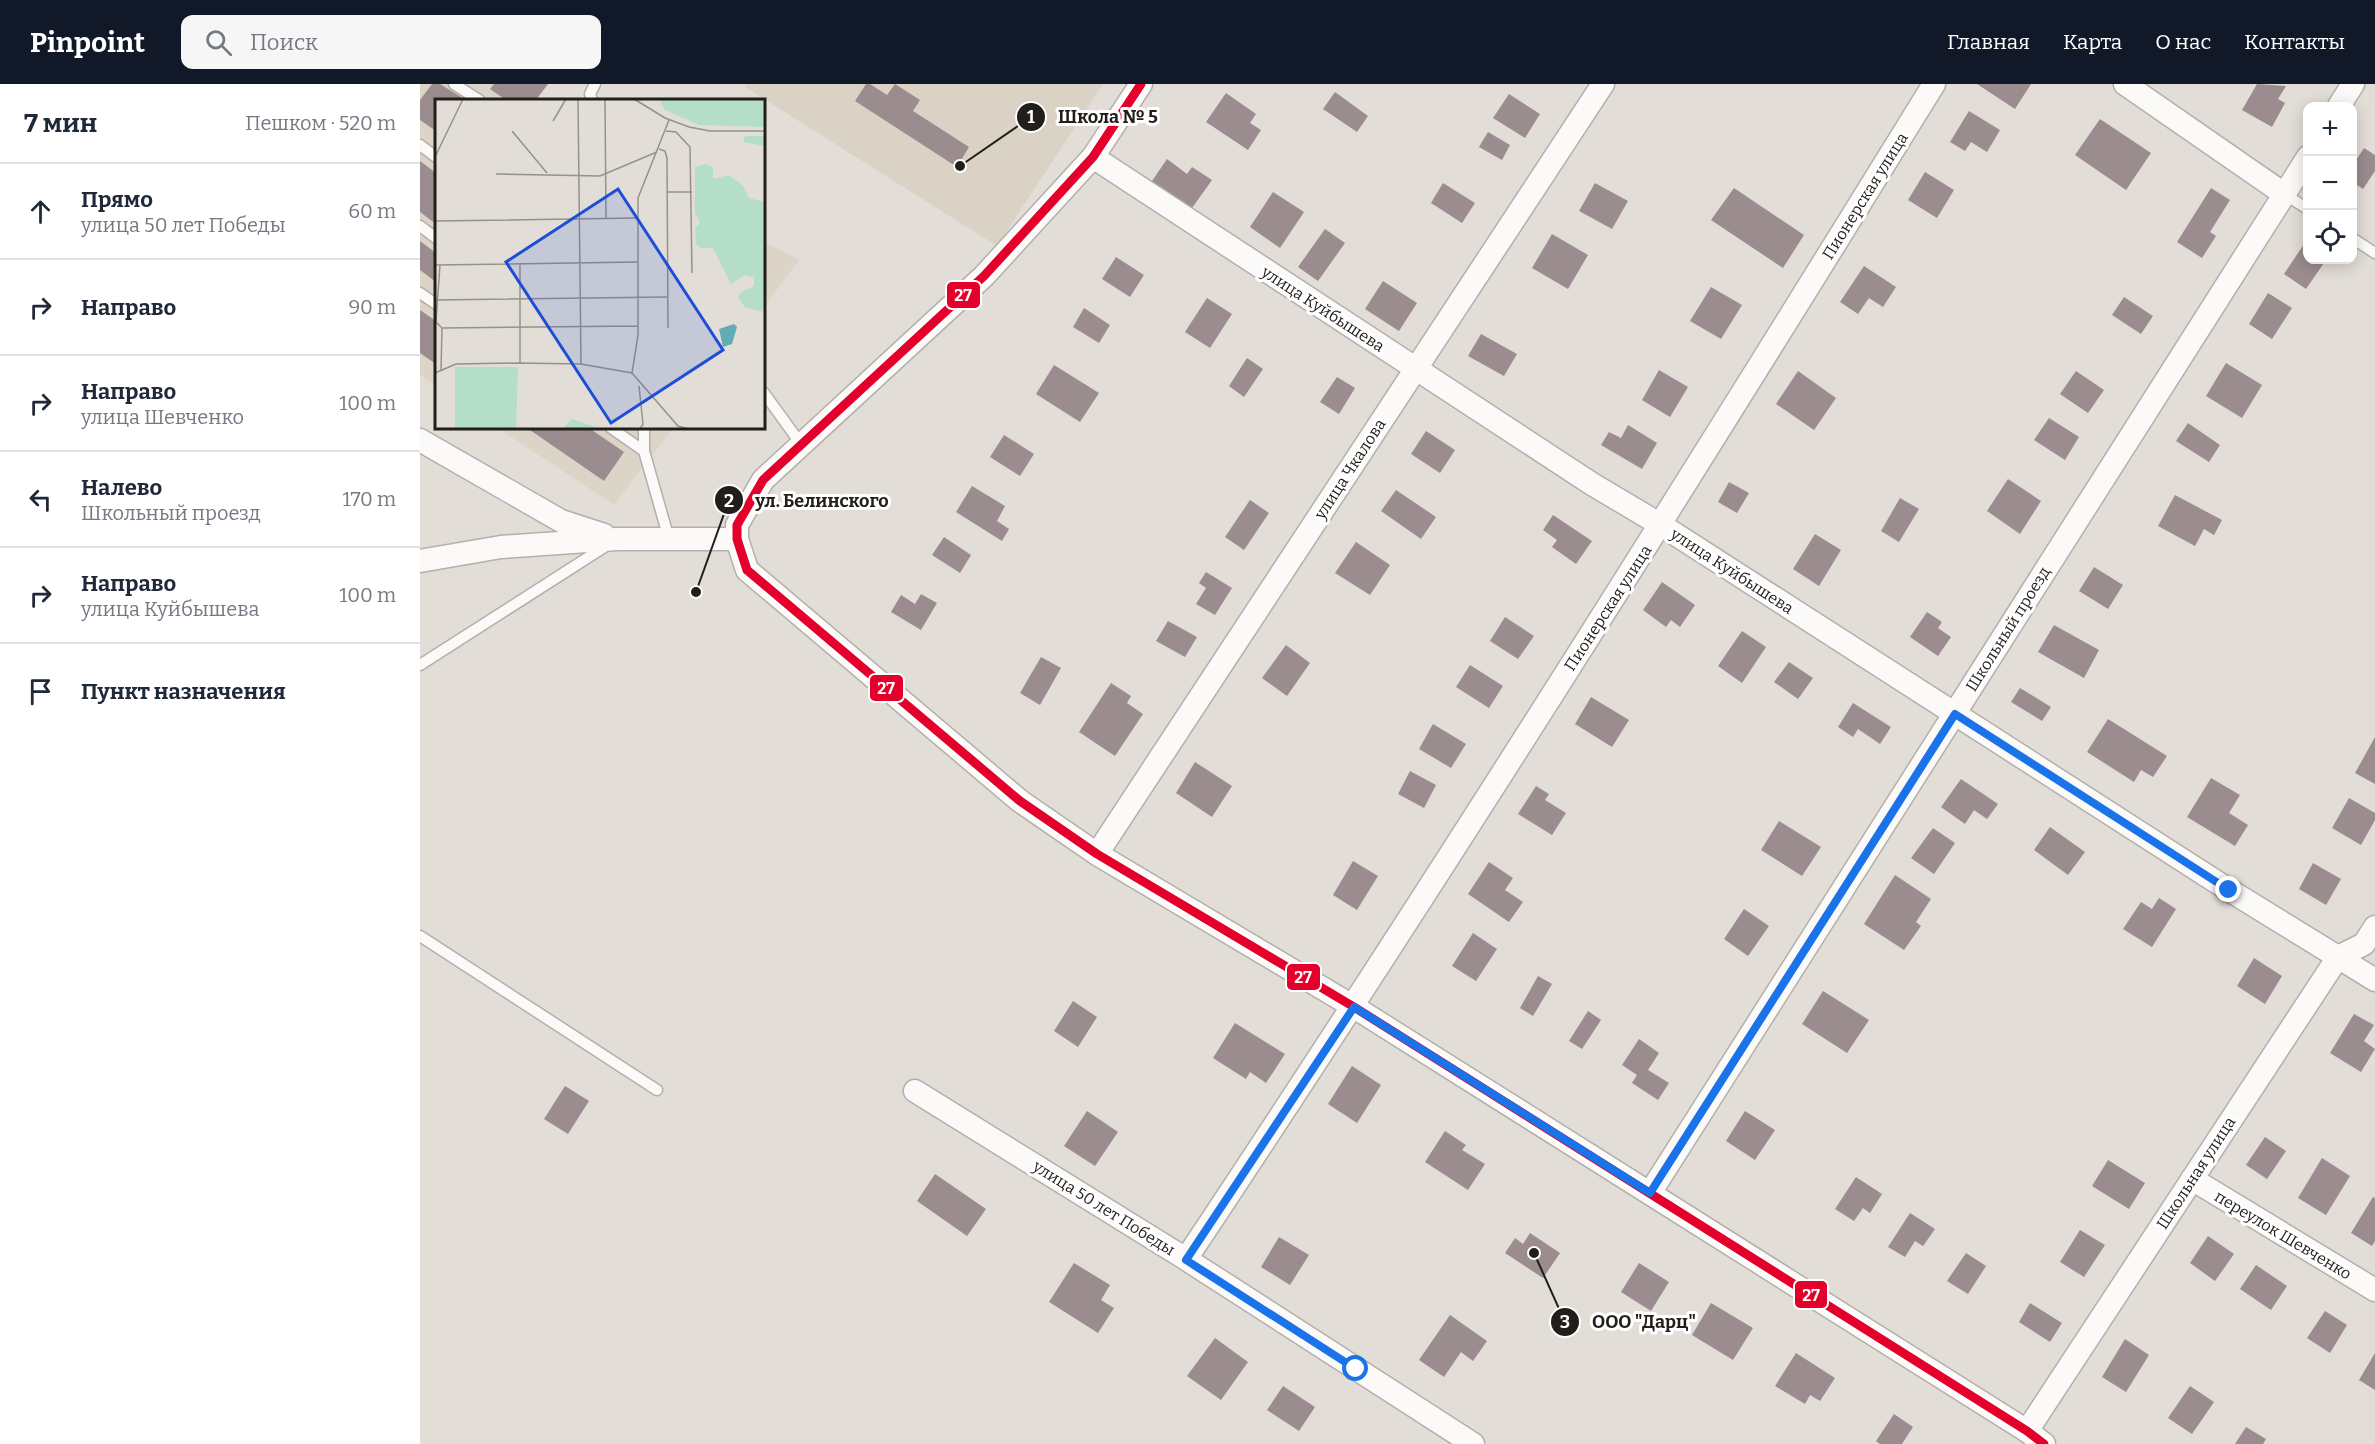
<!DOCTYPE html>
<html lang="ru">
<head>
<meta charset="utf-8">
<style>
  :root { --surface:#fff; --page:#f6f6f7; --text:#1f2937; --muted:#747a83; --line:#e0e1e3; --accent:#111827 }
  body { margin:0; font-family:Bitter,serif; background:var(--page); color:var(--text) }
  .controls { position:absolute; right:18px; top:18px; display:grid; overflow:hidden; border-radius:12px; box-shadow:0 3px 15px #0003 }
  .controls button { width:54px; height:54px; display:grid; place-items:center; padding:0; border:0; border-bottom:2px solid var(--line); background:var(--surface); color:var(--text); font:30px sans-serif }
  .stop { position:absolute; width:18px; height:18px; margin:-14px; border:4px solid #1a73e8; border-radius:50%; background:#fff }
  .stop.end { background:#1a73e8; border-color:#fff; box-shadow:0 2px 6px #0008 }
  .list { margin:0; padding:0; list-style:none }
  h2 { display:flex; justify-content:space-between; align-items:center; height:78px; margin:0; padding:0 24px; font-size:26px }
  h2 small { font-size:20px; font-weight:400; color:var(--muted) }
  .list li { display:grid; grid-template-columns:39px 1fr auto; gap:18px; align-items:center; box-sizing:border-box; height:96px; padding:0 24px; border-top:2px solid var(--line) }
  .list b { display:block; font-size:22px; white-space:nowrap }
  .list p { margin:0; font-size:20px; white-space:nowrap; color:var(--muted) }
  .list em { font-size:20px; font-style:normal; color:var(--muted) }
  .icon { flex:none; width:33px; height:33px; fill:none; stroke:currentColor; stroke-width:2; stroke-linecap:round; stroke-linejoin:round }
  .map { position:relative; flex:none; width:1955px; height:1360px; overflow:hidden }
  header { display:flex; align-items:center; gap:36px; box-sizing:border-box; height:84px; padding:0 30px; background:var(--accent); color:#fff }
  header strong { font-size:28px }
  nav { display:flex; gap:33px; margin-inline-start:auto; font-size:21px }
  .search { width:420px; height:54px; background:var(--page); display:flex; align-items:center; gap:15px; box-sizing:border-box; padding:0 21px; border-radius:12px; color:var(--muted); font-size:22px }
  main { display:flex }
  aside { flex:1; background:var(--surface) }
  .map>svg:first-child { display:block }
  .industrial { fill:#dcd4c6 }
  .built { fill:#dbd2c6 }
  .building { fill:#9b8c8f }
  .lines { fill:none; stroke-linecap:round; stroke-linejoin:round }
  .lane-casing { stroke:#b3afab; stroke-width:13 }
  .street-casing { stroke:#b3afab; stroke-width:25 }
  .lane { stroke:#fbfaf9; stroke-width:10 }
  .street { stroke:#fbfaf9; stroke-width:22 }
  .bus-1-casing { stroke:#fff; stroke-width:14 }
  .bus-1 { stroke:#e4002b; stroke-width:9 }
  .route { stroke:#1a73e8; stroke-width:8 }
  .labels { text-anchor:middle; dominant-baseline:central; stroke-width:6; stroke-linejoin:round; paint-order:stroke }
  .street-label { font-size:16px; fill:#211e1b; stroke:#fff }
  .inset-road { fill:none; stroke:#95918c; stroke-width:1.5 }
  .view { fill:#1d4ed8; fill-opacity:0.15; stroke:#1d4ed8; stroke-width:3 }
  .inset-edge { fill:none; stroke:#211e1b; stroke-width:3 }
  .leader { fill:none; stroke:#211e1b; stroke-width:2 }
  .callout-dot { fill:#211e1b; stroke:#fff; stroke-width:2 }
  .mark-label { font-size:18px; text-anchor:middle; font-weight:bold; fill:#fff }
  .callout-label { font-size:18px; text-anchor:middle; font-weight:bold; fill:#211e1b; stroke:#fff; stroke-width:6; stroke-linejoin:round; paint-order:stroke }
  .line-badge { stroke:#fff; stroke-width:2 }
  .badge-label { font-size:16px; text-anchor:middle; font-weight:bold; fill:#fff }
</style>
</head>
<body>
<header>
<strong>Pinpoint</strong>
<div class="search"><svg class="icon" aria-label="search" viewBox="0 0 24 24"><circle cx="10" cy="10" r="6"/><path d="M15 15l6 6"/></svg>Поиск</div>
<nav><a>Главная</a><a>Карта</a><a>О нас</a><a>Контакты</a></nav>
</header>
<main>
<aside>
<h2>7 мин<small>Пешком · 520 m</small></h2>
<ul class="list">
<li><svg class="icon" aria-label="ahead" viewBox="0 0 24 24"><path d="M12 20V5M6 11l6-6 6 6"/></svg><div><b>Прямо</b><p>улица 50 лет Победы</p></div><em>60 m</em></li>
<li><svg class="icon" aria-label="right" viewBox="0 0 24 24"><path d="M7 20v-9h11M14 6l5 5-5 5"/></svg><div><b>Направо</b></div><em>90 m</em></li>
<li><svg class="icon" aria-label="right" viewBox="0 0 24 24"><path d="M7 20v-9h11M14 6l5 5-5 5"/></svg><div><b>Направо</b><p>улица Шевченко</p></div><em>100 m</em></li>
<li><svg class="icon" aria-label="left" viewBox="0 0 24 24"><path d="M17 20v-9H6M10 6l-5 5 5 5"/></svg><div><b>Налево</b><p>Школьный проезд</p></div><em>170 m</em></li>
<li><svg class="icon" aria-label="right" viewBox="0 0 24 24"><path d="M7 20v-9h11M14 6l5 5-5 5"/></svg><div><b>Направо</b><p>улица Куйбышева</p></div><em>100 m</em></li>
<li><svg class="icon" aria-label="arrive" viewBox="0 0 24 24"><path d="M6 21V4h12l-3 4 3 4H6"/></svg><div><b>Пункт назначения</b></div></li>
</ul>
</aside>
<div class="map">
<svg width="1955" height="1360" viewBox="0 0 1955 1360">
  <rect width="100%" height="100%" fill="#e2ddd7"/>
  <!-- industrial -->
  <path class="industrial" d="M 0,0 L 128,0 L 116,16 L 16,16 L 16,302 L 0,291 Z
    M 344,157 L 379,176 L 344,223 Z
    M 78,344 L 253,344 L 194,421 Z"/>
  <!-- built -->
  <path class="built" d="M 327,0 L 683,0 L 577,162 L 325,3 Z"/>
  <!-- building -->
  <path class="building" d="M 12,0 L 20,0 L 46,16 L 16,16 L 16,47 L 0,36 L 0,16 Z
    M 74,0 L 128,0 L 116,16 L 86,16 L 70,5 Z
    M 446,0 L 450,0 L 467,11 L 475,0 L 500,16 L 493,27 L 549,63 L 537,83 L 435,17 Z
    M 1557,0 L 1611,0 L 1595,25 Z
    M 1837,0 L 1866,2 L 1858,15 L 1865,19 L 1852,43 L 1822,26 Z
    M 915,8 L 948,32 L 937,48 L 903,25 Z
    M 806,9 L 836,30 L 830,39 L 841,46 L 828,66 L 786,38 Z
    M 1089,10 L 1120,30 L 1105,54 L 1073,34 Z
    M 1549,27 L 1580,46 L 1567,68 L 1551,58 L 1545,67 L 1530,58 Z
    M 1680,35 L 1731,69 L 1706,106 L 1655,71 Z
    M 1068,48 L 1090,61 L 1082,76 L 1059,63 Z
    M 1944,64 L 1955,71 L 1955,87 L 1943,105 L 1932,98 L 1932,82 Z
    M 747,75 L 767,90 L 772,83 L 792,96 L 772,124 L 732,97 Z
    M 0,77 L 16,89 L 16,140 L 0,128 Z
    M 1505,88 L 1534,106 L 1517,134 L 1488,116 Z
    M 1023,99 L 1055,119 L 1042,139 L 1011,119 Z
    M 1175,99 L 1208,117 L 1192,145 L 1159,127 Z
    M 1314,104 L 1384,151 L 1363,184 L 1291,136 Z
    M 1791,104 L 1810,116 L 1790,148 L 1796,152 L 1782,174 L 1757,158 Z
    M 853,108 L 884,128 L 860,164 L 830,143 Z
    M 905,145 L 925,159 L 898,197 L 878,183 Z
    M 1132,150 L 1168,171 L 1148,205 L 1112,184 Z
    M 1888,154 L 1888,176 L 1906,176 L 1886,205 L 1864,190 Z
    M 0,157 L 16,169 L 16,198 L 0,186 Z
    M 696,173 L 724,191 L 710,213 L 682,195 Z
    M 1444,182 L 1476,203 L 1463,223 L 1449,214 L 1438,230 L 1420,218 Z
    M 963,197 L 997,219 L 979,247 L 945,225 Z
    M 1291,203 L 1322,221 L 1301,255 L 1270,237 Z
    M 1848,209 L 1872,224 L 1852,255 L 1829,240 Z
    M 1704,213 L 1733,232 L 1721,250 L 1692,231 Z
    M 787,214 L 812,230 L 790,264 L 765,248 Z
    M 664,224 L 690,241 L 679,259 L 653,243 Z
    M 0,226 L 16,237 L 16,280 L 0,269 Z
    M 1061,250 L 1097,270 L 1084,292 L 1048,272 Z
    M 827,274 L 843,285 L 824,313 L 809,302 Z
    M 1806,279 L 1842,301 L 1822,334 L 1786,312 Z
    M 634,281 L 679,309 L 660,338 L 616,310 Z
    M 1239,286 L 1268,303 L 1250,333 L 1222,316 Z
    M 1378,287 L 1416,314 L 1394,346 L 1356,320 Z
    M 1656,287 L 1684,306 L 1668,329 L 1640,310 Z
    M 917,293 L 935,304 L 919,330 L 900,318 Z
    M 1629,334 L 1659,353 L 1645,376 L 1614,356 Z
    M 1768,339 L 1800,361 L 1789,378 L 1756,357 Z
    M 1208,341 L 1237,359 L 1222,385 L 1181,361 L 1189,348 L 1201,354 Z
    M 107,344 L 169,344 L 204,368 L 184,397 Z
    M 1006,347 L 1035,366 L 1020,389 L 991,370 Z
    M 584,351 L 614,370 L 600,392 L 570,373 Z
    M 1588,395 L 1621,417 L 1600,450 L 1567,427 Z
    M 1309,398 L 1329,409 L 1317,429 L 1298,418 Z
    M 552,402 L 585,422 L 577,437 L 589,445 L 582,457 L 536,428 Z
    M 976,406 L 1016,433 L 1001,455 L 961,427 Z
    M 1755,411 L 1802,436 L 1794,451 L 1784,445 L 1775,462 L 1738,442 Z
    M 1480,414 L 1499,425 L 1479,458 L 1461,447 Z
    M 830,416 L 849,429 L 824,466 L 805,453 Z
    M 1133,431 L 1172,457 L 1156,480 L 1132,463 L 1137,456 L 1123,446 Z
    M 1395,450 L 1421,466 L 1399,502 L 1373,485 Z
    M 524,453 L 551,471 L 540,489 L 512,471 Z
    M 936,458 L 970,481 L 950,511 L 915,489 Z
    M 1674,483 L 1703,501 L 1688,525 L 1659,507 Z
    M 786,488 L 812,504 L 795,531 L 776,520 L 786,504 L 779,499 Z
    M 1242,498 L 1275,521 L 1260,543 L 1251,536 L 1246,543 L 1223,526 Z
    M 501,510 L 517,519 L 501,546 L 471,528 L 481,511 L 495,520 Z
    M 1507,528 L 1522,538 L 1518,544 L 1531,553 L 1518,572 L 1490,553 Z
    M 1085,533 L 1114,552 L 1098,575 L 1070,557 Z
    M 748,537 L 777,553 L 765,573 L 736,557 Z
    M 1634,541 L 1679,566 L 1664,594 L 1618,568 Z
    M 1322,547 L 1346,563 L 1322,599 L 1298,582 Z
    M 866,561 L 890,579 L 867,612 L 842,594 Z
    M 621,573 L 641,584 L 620,621 L 600,609 Z
    M 1369,578 L 1393,594 L 1378,615 L 1354,598 Z
    M 1050,581 L 1083,602 L 1069,624 L 1036,603 Z
    M 691,599 L 711,612 L 707,619 L 723,630 L 695,672 L 659,648 Z
    M 1600,604 L 1631,623 L 1622,637 L 1591,618 Z
    M 1171,613 L 1209,636 L 1192,663 L 1155,640 Z
    M 1433,619 L 1471,643 L 1460,660 L 1438,645 L 1433,653 L 1418,643 Z
    M 1688,635 L 1747,672 L 1733,693 L 1721,686 L 1714,698 L 1667,668 Z
    M 1013,640 L 1046,660 L 1031,684 L 999,665 Z
    M 1955,653 L 1955,700 L 1935,689 Z
    M 775,678 L 812,702 L 792,733 L 756,709 Z
    M 990,687 L 1016,701 L 1004,724 L 978,710 Z
    M 1791,694 L 1820,711 L 1809,729 L 1828,741 L 1815,762 L 1767,733 Z
    M 1541,695 L 1578,720 L 1567,735 L 1554,726 L 1545,740 L 1521,723 Z
    M 1116,702 L 1129,710 L 1125,716 L 1146,729 L 1132,751 L 1098,730 Z
    M 1929,714 L 1955,729 L 1955,736 L 1941,761 L 1912,744 Z
    M 1359,737 L 1401,763 L 1382,792 L 1341,766 Z
    M 1630,743 L 1665,768 L 1648,791 L 1614,766 Z
    M 1513,744 L 1535,759 L 1514,790 L 1491,774 Z
    M 933,777 L 958,792 L 937,826 L 913,811 Z
    M 1069,778 L 1093,794 L 1085,806 L 1103,818 L 1089,838 L 1048,810 Z
    M 1893,779 L 1921,795 L 1906,821 L 1879,805 Z
    M 1475,791 L 1511,815 L 1496,838 L 1501,842 L 1484,866 L 1444,840 Z
    M 1739,814 L 1756,825 L 1732,863 L 1703,845 L 1721,818 L 1732,825 Z
    M 1324,825 L 1349,842 L 1328,872 L 1304,855 Z
    M 1053,849 L 1077,865 L 1056,897 L 1032,882 Z
    M 1834,874 L 1862,892 L 1845,920 L 1817,902 Z
    M 1118,892 L 1132,900 L 1113,932 L 1100,924 Z
    M 1403,907 L 1449,936 L 1427,969 L 1382,940 Z
    M 653,917 L 677,933 L 658,963 L 634,947 Z
    M 1168,927 L 1181,936 L 1162,965 L 1149,957 Z
    M 1934,930 L 1954,941 L 1944,957 L 1955,965 L 1941,988 L 1910,969 Z
    M 815,939 L 865,970 L 846,999 L 830,988 L 826,995 L 793,974 Z
    M 1219,955 L 1239,969 L 1228,986 L 1249,999 L 1238,1016 L 1212,999 L 1217,991 L 1202,981 Z
    M 932,982 L 961,1001 L 937,1039 L 908,1020 Z
    M 145,1002 L 169,1017 L 148,1050 L 124,1035 Z
    M 667,1027 L 698,1048 L 675,1082 L 644,1062 Z
    M 1325,1027 L 1355,1046 L 1335,1076 L 1306,1057 Z
    M 1025,1047 L 1046,1061 L 1042,1066 L 1065,1080 L 1048,1106 L 1005,1078 Z
    M 1845,1053 L 1866,1067 L 1847,1095 L 1826,1081 Z
    M 1902,1074 L 1930,1092 L 1906,1131 L 1878,1114 Z
    M 1688,1076 L 1725,1099 L 1709,1125 L 1672,1102 Z
    M 515,1090 L 566,1125 L 547,1152 L 497,1117 Z
    M 1436,1093 L 1462,1110 L 1450,1129 L 1443,1124 L 1434,1137 L 1415,1125 Z
    M 1953,1113 L 1955,1114 L 1955,1157 L 1952,1162 L 1931,1149 Z
    M 1490,1129 L 1515,1145 L 1503,1162 L 1495,1157 L 1485,1173 L 1468,1163 Z
    M 1660,1146 L 1685,1161 L 1664,1193 L 1640,1178 Z
    M 1110,1149 L 1140,1169 L 1123,1194 L 1085,1169 L 1095,1154 L 1103,1160 Z
    M 1788,1152 L 1814,1170 L 1795,1197 L 1770,1179 Z
    M 859,1153 L 889,1171 L 870,1201 L 841,1183 Z
    M 1546,1169 L 1566,1182 L 1548,1210 L 1527,1197 Z
    M 654,1179 L 690,1201 L 681,1216 L 694,1224 L 678,1249 L 629,1218 Z
    M 1219,1179 L 1249,1198 L 1231,1227 L 1201,1208 Z
    M 1836,1181 L 1867,1202 L 1851,1226 L 1820,1205 Z
    M 1291,1219 L 1333,1244 L 1313,1276 L 1272,1251 Z
    M 1610,1219 L 1642,1239 L 1630,1258 L 1599,1238 Z
    M 1905,1227 L 1927,1241 L 1910,1269 L 1887,1254 Z
    M 1030,1231 L 1067,1257 L 1053,1277 L 1041,1268 L 1024,1293 L 999,1276 Z
    M 795,1254 L 828,1278 L 801,1316 L 767,1292 Z
    M 1705,1255 L 1729,1271 L 1706,1308 L 1682,1293 Z
    M 1376,1269 L 1415,1294 L 1400,1317 L 1390,1311 L 1385,1320 L 1355,1302 Z
    M 1955,1269 L 1955,1306 L 1939,1296 Z
    M 863,1302 L 895,1323 L 879,1347 L 847,1326 Z
    M 1770,1302 L 1794,1318 L 1772,1350 L 1748,1334 Z
    M 1474,1330 L 1493,1343 L 1482,1360 L 1460,1360 L 1456,1357 Z
    M 1826,1343 L 1846,1355 L 1843,1360 L 1815,1360 Z"/>
  <g class="lines">
    <defs>
      <path id="lane" d="M 34,0 L 59,16
        M 172,16 L 170,10 L 175,0
        M 0,61 L 16,73
        M 1864,110 L 1888,125
        M 0,142 L 16,154
        M 1932,154 L 1955,169
        M 0,209 L 16,220
        M 344,309 L 381,360
        M 191,344 L 224,367 L 249,455
        M 224,344 L 224,367
        M 0,581 L 189,460
        M 0,852 L 237,1006"/>
      <path id="street" d="M 721,0 L 673,73 L 564,192 L 343,396 L 317,441 L 317,455 L 327,486 L 600,717 L 677,770 L 934,923 L 1607,1347 L 1624,1360
        M 1705,0 L 1864,110
        M 1919,22 L 1933,0
        M 673,73 L 1172,400 L 1241,441 L 1809,806 L 1955,896
        M 0,356 L 141,437 L 184,451
        M 0,477 L 81,463 L 197,455 L 317,455
        M 677,770 L 1183,0
        M 495,1007 L 766,1175 L 1053,1360
        M 1772,1095 L 1955,1206
        M 1230,1109 L 1888,73
        M 766,1175 C 1023,789 1270,395 1514,0
        M 1607,1347 L 1918,873 L 1944,860 L 1955,843"/>
    </defs>
    <!-- lane casing -->
    <use href="#lane" class="lane-casing"/>
    <!-- street casing -->
    <use href="#street" class="street-casing"/>
    <!-- lane -->
    <use href="#lane" class="lane"/>
    <!-- street -->
    <use href="#street" class="street"/>
    <defs>
      <path id="bus-1" d="M 721,0 L 673,73 L 564,192 L 343,396 L 317,441 L 317,455 L 327,486 L 600,717 L 677,770 L 934,923 L 1607,1347 L 1624,1360"/>
    </defs>
    <!-- bus-1 casing -->
    <use href="#bus-1" class="bus-1-casing"/>
    <!-- bus-1 -->
    <use href="#bus-1" class="bus-1"/>
  </g>
  <g class="lines">
    <!-- route -->
    <path class="route" d="M 936,1285 L 766,1176 L 934,923 L 1230,1109 L 1535,630 L 1809,806"/>
  </g>
  <g class="labels">
    <!-- street labels -->
    <g class="street-label">
      <text transform="translate(1445 112) rotate(-58)">Пионерская улица</text>
      <text transform="translate(903 225) rotate(33)">улица Куйбышева</text>
      <text transform="translate(930 385) rotate(-57)">улица Чкалова</text>
      <text transform="translate(1312 487) rotate(33)">улица Куйбышева</text>
      <text transform="translate(1188 524) rotate(-57)">Пионерская улица</text>
      <text transform="translate(1588 545) rotate(-58)">Школьный проезд</text>
      <text transform="translate(1776 1089) rotate(-57)">Школьная улица</text>
      <text transform="translate(684 1124) rotate(32)">улица 50 лет Победы</text>
      <text transform="translate(1863 1151) rotate(31)">переулок Шевченко</text>
    </g>
  </g>
  <!-- overview -->
  <g transform="translate(15 15)">
    <rect width="330" height="330" fill="#e2ddd7"/>
    <path d="M 224,0 L 330,0 L 330,28 L 264,26 L 230,11 ZM 310,37 L 330,37 L 330,47 L 308,43 ZM 271,65 L 278,68 L 278,80 L 294,76 L 308,87 L 314,99 L 330,103 L 330,213 L 311,209 L 303,199 L 306,193 L 319,187 L 319,178 L 310,176 L 296,185 L 278,149 L 266,149 L 261,145 L 260,129 L 265,124 L 260,114 L 260,68 ZM 20,268 L 83,268 L 81,330 L 20,330 ZM 137,320 L 167,330 L 127,330 Z" fill="#b5dec8"/>
    <path d="M 299,225 L 302,228 L 297,245 L 288,248 L 284,230 Z" fill="#63acb3"/>
    <path class="inset-road" d="M 143,0 L 146,265M 170,0 L 171,119M 199,0 L 230,19 L 254,28 L 275,32 L 330,32M 118,22 L 131,0M 77,32 L 112,74M 231,32 L 241,33 L 255,48 L 257,174M 224,50 L 230,52 L 232,59 L 233,229M 0,58 L 28,0M 61,75 L 165,77 L 222,53M 232,93 L 257,93M 0,122 L 201,119M 0,166 L 202,163M 0,201 L 232,198M 0,222 L 7,229 L 6,272M 1,222 L 5,166M 7,229 L 203,227M 85,264 L 85,164M 0,274 L 21,265 L 82,264 L 146,265 L 197,274M 197,274 L 203,236 L 203,99 L 234,21M 197,274 L 243,327 L 254,330M 204,287 L 208,325 L 205,330"/>
    <path class="view" d="M 183,90 L 288,251 L 176,324 L 71,163 Z"/>
    <rect width="330" height="330" class="inset-edge"/>
  </g>
  <!-- callouts -->
  <path class="leader" d="M540 82L611 33M276 508L309 416M1114 1169L1145 1238"/>
  <g class="callout-dot">
    <circle cx="540" cy="82" r="6"/>
    <circle cx="276" cy="508" r="6"/>
    <circle cx="1114" cy="1169" r="6"/>
    <circle cx="611" cy="33" r="15"/>
    <circle cx="309" cy="416" r="15"/>
    <circle cx="1145" cy="1238" r="15"/>
  </g>
  <g class="mark-label">
    <text x="611" y="39">1</text>
    <text x="309" y="423">2</text>
    <text x="1145" y="1244">3</text>
  </g>
  <g class="callout-label">
    <text x="688" y="39">Школа № 5</text>
    <text x="402" y="423">ул. Белинского</text>
    <text x="1224" y="1244">ООО "Дарц"</text>
  </g>
  <g class="line-badge">
    <rect x="526" y="197" width="35" height="28" rx="6" fill="#e4002b"/>
    <rect x="449" y="590" width="35" height="28" rx="6" fill="#e4002b"/>
    <rect x="866" y="879" width="35" height="28" rx="6" fill="#e4002b"/>
    <rect x="1374" y="1196" width="34" height="29" rx="6" fill="#e4002b"/>
  </g>
  <g class="badge-label">
    <text x="543" y="217">27</text>
    <text x="466" y="610">27</text>
    <text x="883" y="899">27</text>
    <text x="1391" y="1217">27</text>
  </g>
</svg>
<div class="controls">
<button>+</button>
<button>−</button>
<button><svg class="icon" aria-label="locate" viewBox="0 0 24 24"><circle cx="12" cy="12" r="6"/><path d="M12 2v4M12 18v4M2 12h4M18 12h4"/></svg></button>
</div>
<div class="stop" style="left:936px;top:1285px"></div>
<div class="stop end" style="left:1809px;top:806px"></div>
</div>
</main>
</body>
</html>
